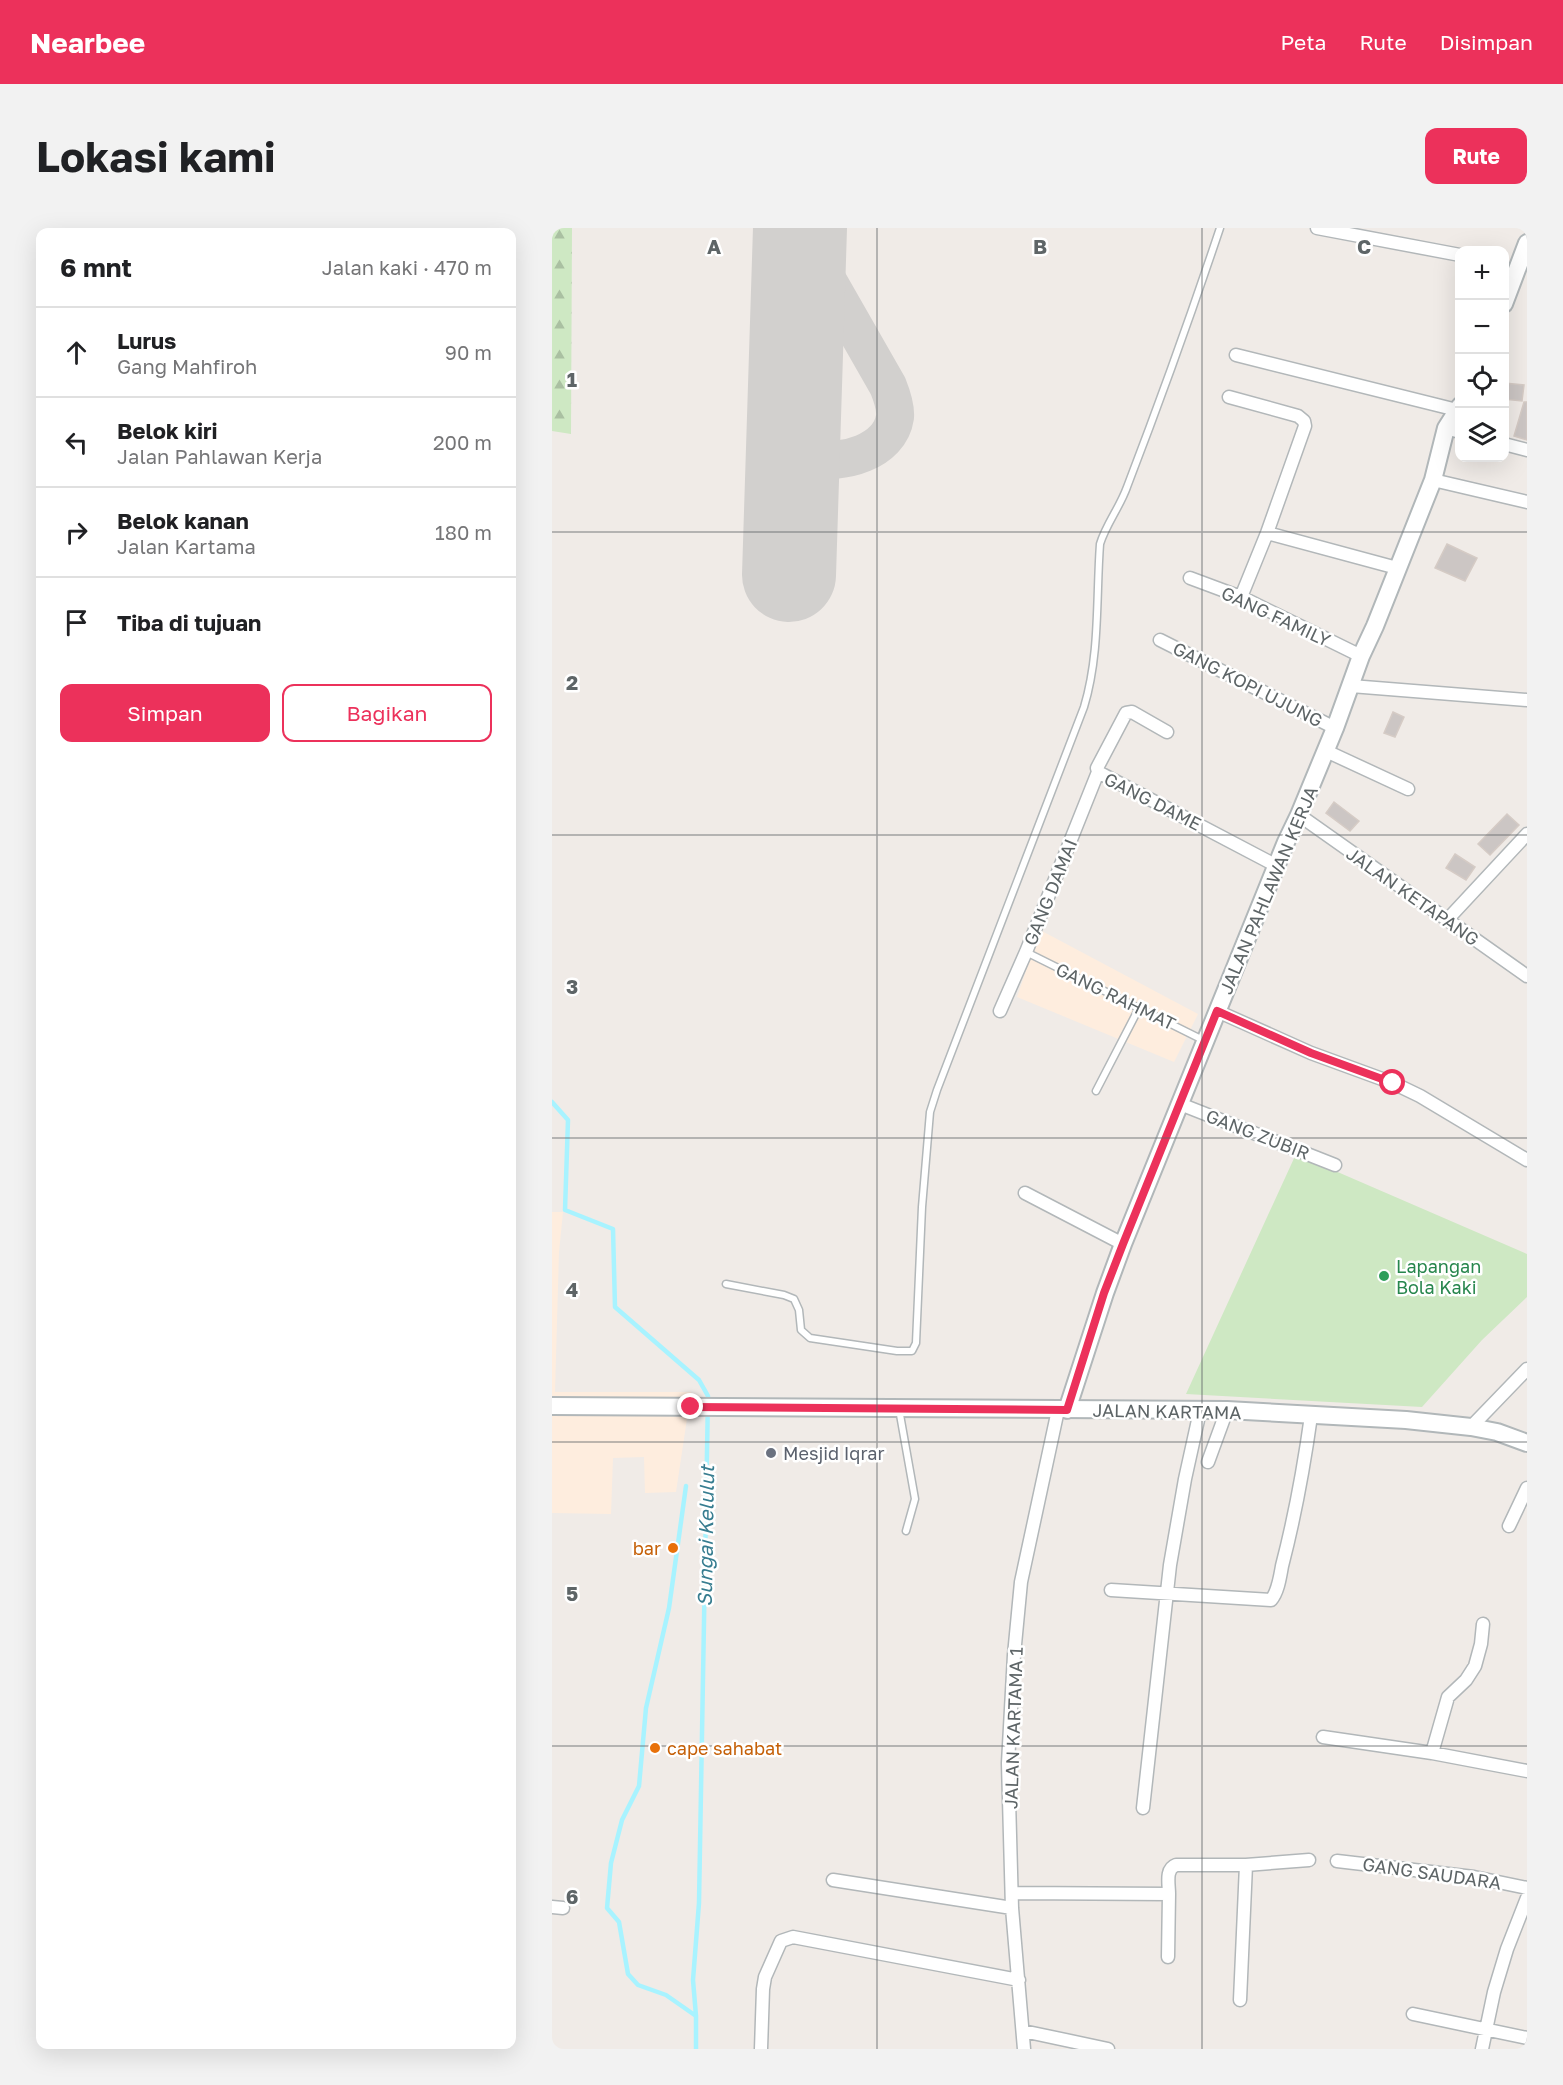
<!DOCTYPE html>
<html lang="id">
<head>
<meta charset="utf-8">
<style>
  :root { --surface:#fff; --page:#f2f2f2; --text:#202124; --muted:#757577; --line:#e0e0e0; --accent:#ec315b }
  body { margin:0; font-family:"Golos Text",sans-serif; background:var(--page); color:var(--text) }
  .controls { position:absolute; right:18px; top:18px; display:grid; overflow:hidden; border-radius:12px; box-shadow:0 6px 24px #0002 }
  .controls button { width:54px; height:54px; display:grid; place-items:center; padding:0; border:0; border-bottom:2px solid var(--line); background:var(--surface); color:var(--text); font:30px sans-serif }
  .stop { position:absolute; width:18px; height:18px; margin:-14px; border:4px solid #ec315b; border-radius:50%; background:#fff }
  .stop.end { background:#ec315b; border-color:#fff; box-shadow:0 2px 6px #0008 }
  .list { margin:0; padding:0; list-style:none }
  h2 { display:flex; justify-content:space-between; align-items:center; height:78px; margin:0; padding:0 24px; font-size:26px }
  h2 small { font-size:20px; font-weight:400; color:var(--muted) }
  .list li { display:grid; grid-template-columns:39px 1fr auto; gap:18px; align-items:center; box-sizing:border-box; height:90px; padding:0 24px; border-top:2px solid var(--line) }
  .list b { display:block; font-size:22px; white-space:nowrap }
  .list p { margin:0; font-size:20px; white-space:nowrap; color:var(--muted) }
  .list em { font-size:20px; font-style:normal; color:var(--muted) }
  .actions { display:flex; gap:12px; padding:18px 24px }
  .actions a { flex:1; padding:14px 0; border:2px solid var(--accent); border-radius:12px; text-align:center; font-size:21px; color:var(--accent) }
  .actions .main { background:var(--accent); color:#fff }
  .icon { flex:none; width:33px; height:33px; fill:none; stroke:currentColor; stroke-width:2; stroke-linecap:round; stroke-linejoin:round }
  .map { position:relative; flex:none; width:975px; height:1821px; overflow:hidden; border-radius:12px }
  header { display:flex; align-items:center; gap:36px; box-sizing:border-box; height:84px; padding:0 30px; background:var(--accent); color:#fff }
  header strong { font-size:28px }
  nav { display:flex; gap:33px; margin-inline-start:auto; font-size:21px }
  .intro { display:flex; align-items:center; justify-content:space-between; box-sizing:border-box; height:144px; padding:0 36px }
  h1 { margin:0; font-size:42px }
  .button { padding:15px 27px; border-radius:12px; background:var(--accent); color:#fff; font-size:21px; font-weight:700 }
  main { display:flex; gap:36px; padding:0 36px }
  aside { flex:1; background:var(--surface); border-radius:12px; box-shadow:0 6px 24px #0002 }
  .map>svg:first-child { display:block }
  .commercial { fill:#feedde }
  .grass { fill:#cee8c3 }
  .forest { fill:url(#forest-firs) }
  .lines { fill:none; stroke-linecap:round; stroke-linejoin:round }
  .stream { stroke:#a8f3ff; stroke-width:4.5 }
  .taxiway { stroke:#d2d0ce; stroke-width:38 }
  .runway { stroke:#d2d0ce; stroke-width:94 }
  .building { fill:#ccc6c4; stroke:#d5cbc5; stroke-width:1.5 }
  .lane-casing { stroke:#b2b7b9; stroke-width:9 }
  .street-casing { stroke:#b2b7b9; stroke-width:15 }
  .secondary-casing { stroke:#b1b7b9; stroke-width:20 }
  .lane { stroke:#fff; stroke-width:6 }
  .street { stroke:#fff; stroke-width:12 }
  .secondary { stroke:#fff; stroke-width:16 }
  .route { stroke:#ec315b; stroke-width:8 }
  .grid { fill:none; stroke:#5e6567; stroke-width:1.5; stroke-opacity:0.55 }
  .leisure-dot { fill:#2e9e5b; stroke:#fff; stroke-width:2 }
  .worship-dot { fill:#6b7280; stroke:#fff; stroke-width:2 }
  .food-dot { fill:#e8710a; stroke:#fff; stroke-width:2 }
  .labels { text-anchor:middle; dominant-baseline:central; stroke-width:5; stroke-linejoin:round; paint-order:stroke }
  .street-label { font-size:18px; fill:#5e6567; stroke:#fff }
  .leisure-label { font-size:18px; fill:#27864d; stroke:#fff; text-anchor:start }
  .worship-label { font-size:18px; fill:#5b616d; stroke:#fff; text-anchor:start }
  .food-label { font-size:18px; fill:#c56008; stroke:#fff; text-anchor:end }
  .water-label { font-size:20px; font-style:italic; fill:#377d90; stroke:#fff }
  .grid-label { font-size:20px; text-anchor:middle; font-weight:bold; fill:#5e6567; stroke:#fff; stroke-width:5; stroke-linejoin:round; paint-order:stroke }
</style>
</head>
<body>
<header>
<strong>Nearbee</strong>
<nav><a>Peta</a><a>Rute</a><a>Disimpan</a></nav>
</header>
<div class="intro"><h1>Lokasi kami</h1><a class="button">Rute</a></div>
<main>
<aside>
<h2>6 mnt<small>Jalan kaki · 470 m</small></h2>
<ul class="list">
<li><svg class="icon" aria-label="ahead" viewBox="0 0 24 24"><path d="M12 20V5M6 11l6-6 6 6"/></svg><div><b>Lurus</b><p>Gang Mahfiroh</p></div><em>90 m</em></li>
<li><svg class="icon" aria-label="left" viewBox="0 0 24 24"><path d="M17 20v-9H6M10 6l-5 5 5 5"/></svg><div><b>Belok kiri</b><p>Jalan Pahlawan Kerja</p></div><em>200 m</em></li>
<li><svg class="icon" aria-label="right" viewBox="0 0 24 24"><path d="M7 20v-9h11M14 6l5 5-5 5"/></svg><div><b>Belok kanan</b><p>Jalan Kartama</p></div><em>180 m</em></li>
<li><svg class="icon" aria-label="arrive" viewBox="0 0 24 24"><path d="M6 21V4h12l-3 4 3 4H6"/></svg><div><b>Tiba di tujuan</b></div></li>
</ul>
<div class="actions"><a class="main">Simpan</a><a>Bagikan</a></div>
</aside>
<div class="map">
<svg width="975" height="1821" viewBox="0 0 975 1821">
  <defs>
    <pattern id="forest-firs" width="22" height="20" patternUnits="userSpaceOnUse" patternTransform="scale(1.5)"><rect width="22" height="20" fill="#cee8c3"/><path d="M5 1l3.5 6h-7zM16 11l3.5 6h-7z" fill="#aac0a2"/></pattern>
  </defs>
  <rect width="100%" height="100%" fill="#f0ebe7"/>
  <!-- commercial -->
  <path class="commercial" d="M 488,702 L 646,786 L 622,834 L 465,769 Z
    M 0,984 L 11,984 L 7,1024 L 3,1164 L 139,1164 L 124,1264 L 93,1265 L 92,1229 L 61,1230 L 59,1286 L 0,1285 Z"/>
  <!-- grass -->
  <path class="grass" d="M 744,926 L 975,1026 L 975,1069 L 930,1112 L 870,1179 L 634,1166 Z"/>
  <!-- forest -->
  <path class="forest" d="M 0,0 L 20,0 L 19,206 L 0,203 Z"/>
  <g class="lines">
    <!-- stream -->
    <path class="stream" d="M 0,874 L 16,892 L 13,982 L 61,1001 L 63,1079 L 147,1152 L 156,1168 L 147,1675 L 141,1752 L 144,1788 L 144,1821
      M 134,1258 L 117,1380 L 94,1480 L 87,1558 L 70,1592 L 59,1635 L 55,1680 L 67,1694 L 76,1746 L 86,1757 L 114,1767 L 144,1788"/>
    <!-- taxiway -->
    <path class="taxiway" d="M 244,133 C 236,149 219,175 219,192 C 219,199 226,206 231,211 C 239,219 250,227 261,230 C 290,237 338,224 343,189 C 344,179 340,168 336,158 L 248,4"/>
    <!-- runway -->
    <path class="runway" d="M 237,347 L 248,0"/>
  </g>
  <!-- building -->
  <path class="building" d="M 952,155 L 972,157 L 970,173 L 952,171 Z
    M 972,174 L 975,174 L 975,212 L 962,208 Z
    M 895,316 L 925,330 L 913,353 L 883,340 Z
    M 841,484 L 852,489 L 843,509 L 832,505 Z
    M 782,574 L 807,593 L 798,603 L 774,585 Z
    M 955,586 L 967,597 L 938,627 L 926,616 Z
    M 903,626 L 923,639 L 914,652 L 894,640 Z"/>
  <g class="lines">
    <defs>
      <path id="lane" d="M 474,724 L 653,813
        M 544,863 L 587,780
        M 174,1056 L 232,1067 L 242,1071 L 247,1082 L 249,1102 L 258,1110 L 345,1123 L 360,1123 L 364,1115 L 370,979 L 378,884 L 385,862 L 532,479 C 548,426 544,371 548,316 C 554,296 568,279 575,259 C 608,173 639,87 668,0
        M 347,1181 L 363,1271 L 354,1303"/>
      <path id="street" d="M 765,0 L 908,27
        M 684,127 L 905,182
        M 677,169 L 746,188 L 752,193 L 753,198 L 715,305 L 689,369
        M 894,200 L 908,204
        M 952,216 L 975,222
        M 881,252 L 975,274
        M 715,305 L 845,340
        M 638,350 L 689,369 L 809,428
        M 608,412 L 783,500
        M 799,458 L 975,472
        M 615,504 L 580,484 L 574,485 L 545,540 L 546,544 L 725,638
        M 774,523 L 856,561
        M 747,587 L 975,748
        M 895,692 L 975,606
        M 448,783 L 474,724 L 546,544
        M 665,783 L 759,825 L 841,855 L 868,868 L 975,932
        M 628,876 L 783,937
        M 473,965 L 571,1016
        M 919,1199 L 975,1141
        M 656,1234 L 675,1182
        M 957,1298 L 975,1260
        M 559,1362 L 719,1372 C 726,1364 728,1349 730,1338 C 743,1288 752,1238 759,1188
        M 771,1509 L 880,1525 L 975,1543
        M 880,1525 L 896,1469 L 914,1452 L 923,1438 L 929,1416 L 931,1396
        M 591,1580 L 618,1337 L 633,1251 L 648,1183
        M 785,1633 L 922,1649 L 975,1660
        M 281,1652 L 460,1680
        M 460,1665 L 617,1666 C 617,1656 613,1641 624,1637 L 694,1637 L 757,1632
        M 0,1679 L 11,1680
        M 616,1729 L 617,1666
        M 688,1772 L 694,1637
        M 861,1786 L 975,1810
        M 471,1803 L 556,1821
        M 209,1821 L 211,1761 L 213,1749 L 229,1713 L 241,1709 L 467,1752
        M 472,1821 L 460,1680 L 456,1535 L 462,1427 L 469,1354 L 506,1182
        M 930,1821 L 942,1764 L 955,1721 L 975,1670"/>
      <path id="secondary" d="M 952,76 L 975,15
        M 0,1178 L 675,1182 L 854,1192 L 919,1199 L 945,1204 L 975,1215
        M 515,1182 L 553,1065 L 571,1016 L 734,614 L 747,587 L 783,500 L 809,428 L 823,398 L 881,252 L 894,200 L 908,178"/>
    </defs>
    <!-- lane casing -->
    <use href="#lane" class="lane-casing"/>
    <!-- street casing -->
    <use href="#street" class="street-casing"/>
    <!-- secondary casing -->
    <use href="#secondary" class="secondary-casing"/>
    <!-- lane -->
    <use href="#lane" class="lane"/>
    <!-- street -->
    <use href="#street" class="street"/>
    <!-- secondary -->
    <use href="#secondary" class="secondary"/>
  </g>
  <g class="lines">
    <!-- route -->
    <path class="route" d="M 139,1179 L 515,1182 L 552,1065 L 571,1016 L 665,783 L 759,825 L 841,855"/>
  </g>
  <!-- grid -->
  <path class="grid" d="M 325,0 L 325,1821M 650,0 L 650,1821M 0,304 L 975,304M 0,607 L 975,607M 0,910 L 975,910M 0,1214 L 975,1214M 0,1518 L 975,1518"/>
  <!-- markers -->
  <circle class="leisure-dot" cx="832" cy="1048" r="6"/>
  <circle class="worship-dot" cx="219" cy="1225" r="6"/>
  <g class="food-dot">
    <circle cx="121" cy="1320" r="6"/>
    <circle cx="103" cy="1520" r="6"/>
  </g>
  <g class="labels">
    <!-- street labels -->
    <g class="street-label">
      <text transform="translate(724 388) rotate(25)">GANG FAMILY</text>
      <text transform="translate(696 456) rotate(27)">GANG KOPI UJUNG</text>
      <text transform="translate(601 573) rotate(27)">GANG DAME</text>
      <text transform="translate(716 662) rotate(-67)">JALAN PAHLAWAN KERJA</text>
      <text transform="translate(498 664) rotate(-68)">GANG DAMAI</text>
      <text transform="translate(861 668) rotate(35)">JALAN KETAPANG</text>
      <text transform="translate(564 768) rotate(26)">GANG RAHMAT</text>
      <text transform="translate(706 906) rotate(21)">GANG ZUBIR</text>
      <text transform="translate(615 1183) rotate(1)">JALAN KARTAMA</text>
      <text transform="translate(461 1500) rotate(-88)">JALAN KARTAMA 1</text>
      <text transform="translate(880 1645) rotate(8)">GANG SAUDARA</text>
    </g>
    <!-- leisure labels -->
    <g class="leisure-label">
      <text x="844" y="1038">Lapangan<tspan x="844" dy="21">Bola Kaki</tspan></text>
    </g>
    <!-- worship labels -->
    <g class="worship-label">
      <text x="231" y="1225">Mesjid Iqrar</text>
    </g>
    <!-- food labels -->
    <g class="food-label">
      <text x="109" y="1320">bar</text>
      <text x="115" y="1520" text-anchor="start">cape sahabat</text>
    </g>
    <!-- water labels -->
    <g class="water-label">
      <text transform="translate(153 1308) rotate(-89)">Sungai Kelulut</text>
    </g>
  </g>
  <g class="grid-label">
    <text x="162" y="26">A</text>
    <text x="488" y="26">B</text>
    <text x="812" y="26">C</text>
    <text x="20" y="159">1</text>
    <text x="20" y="462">2</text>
    <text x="20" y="766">3</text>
    <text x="20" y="1069">4</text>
    <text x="20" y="1373">5</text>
    <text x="20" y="1676">6</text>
  </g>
</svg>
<div class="controls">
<button>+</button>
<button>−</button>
<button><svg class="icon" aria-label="locate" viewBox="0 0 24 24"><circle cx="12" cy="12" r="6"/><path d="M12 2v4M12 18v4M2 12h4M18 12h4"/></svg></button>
<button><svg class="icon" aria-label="layers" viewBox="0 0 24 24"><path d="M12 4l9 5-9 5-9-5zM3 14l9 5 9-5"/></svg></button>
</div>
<div class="stop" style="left:841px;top:855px"></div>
<div class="stop end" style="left:139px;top:1179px"></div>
</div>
</main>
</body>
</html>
